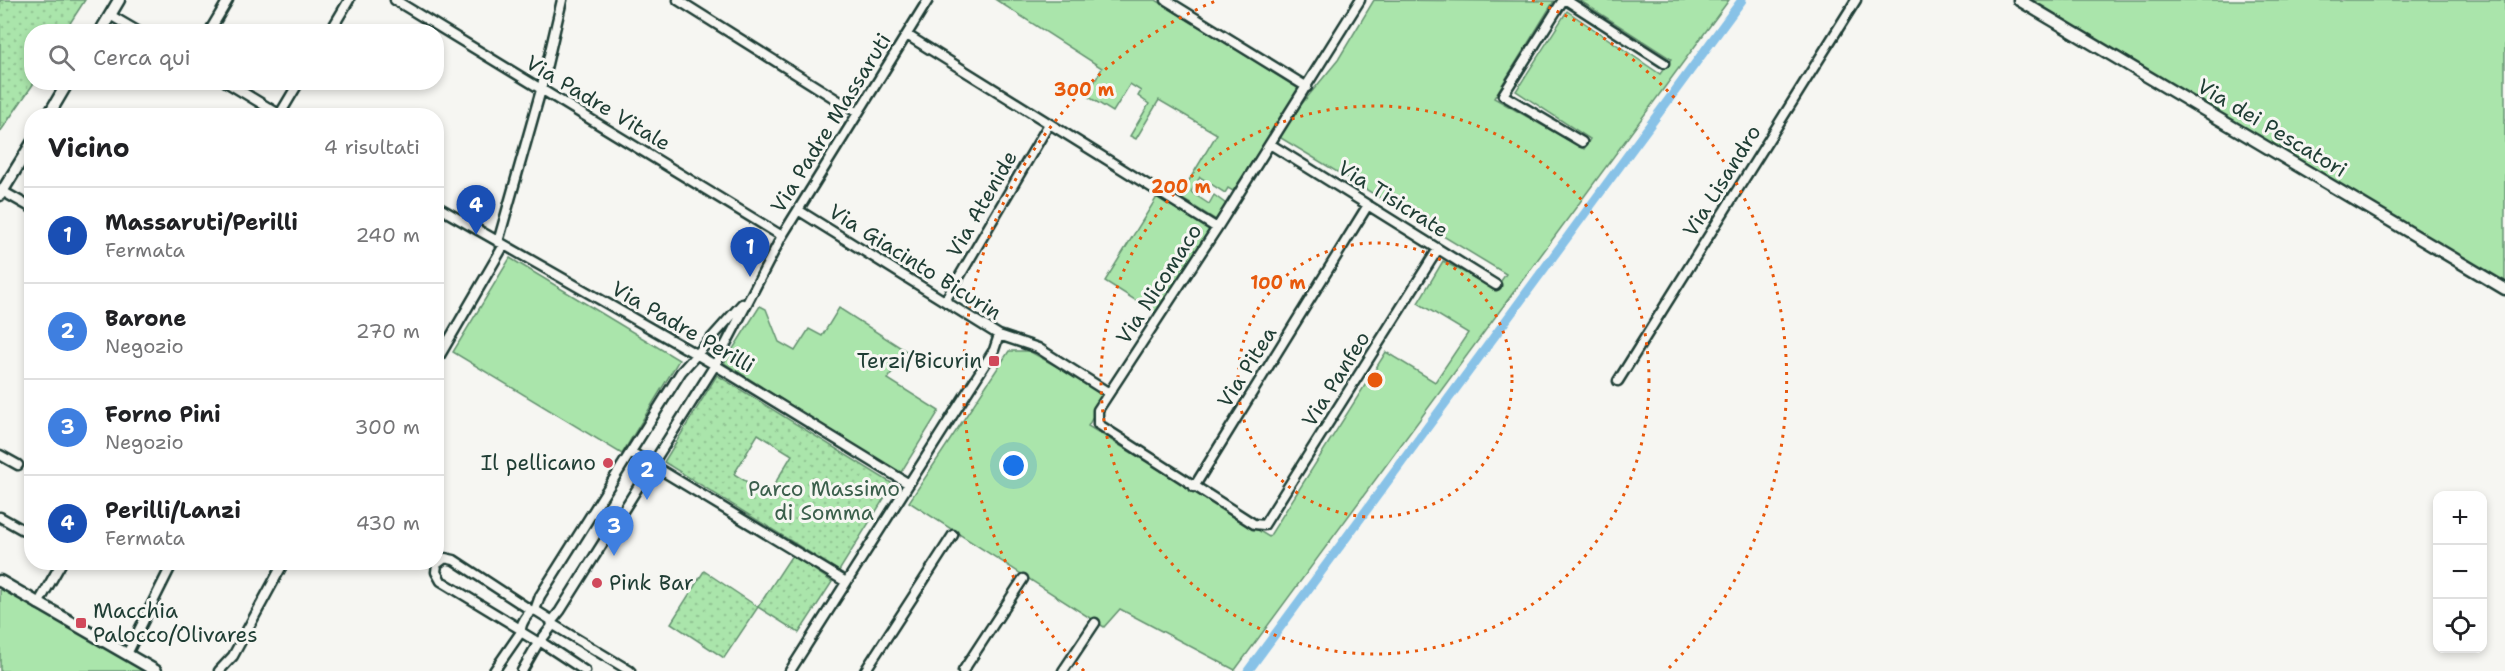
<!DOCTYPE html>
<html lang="it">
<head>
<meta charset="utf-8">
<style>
  :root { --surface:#fff; --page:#f2f2f2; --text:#202124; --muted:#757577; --line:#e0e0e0; --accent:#d1495b }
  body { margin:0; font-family:"Shantell Sans",sans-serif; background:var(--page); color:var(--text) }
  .controls { position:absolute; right:18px; bottom:18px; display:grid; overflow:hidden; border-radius:12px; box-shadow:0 3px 9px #0003 }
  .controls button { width:54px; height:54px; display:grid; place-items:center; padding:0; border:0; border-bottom:2px solid var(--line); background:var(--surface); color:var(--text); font:30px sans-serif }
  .you { position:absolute; left:1014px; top:466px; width:21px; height:21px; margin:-15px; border:4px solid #fff; border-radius:50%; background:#1a73e8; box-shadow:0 0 0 9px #1a73e833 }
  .badge { display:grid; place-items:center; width:39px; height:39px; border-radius:50%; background:var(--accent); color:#fff; font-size:20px; font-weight:700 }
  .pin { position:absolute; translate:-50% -50px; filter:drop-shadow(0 2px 3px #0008) }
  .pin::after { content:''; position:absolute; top:32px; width:21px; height:18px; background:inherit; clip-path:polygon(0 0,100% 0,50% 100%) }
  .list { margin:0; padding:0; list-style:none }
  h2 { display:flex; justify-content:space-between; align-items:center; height:78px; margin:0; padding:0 24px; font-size:26px }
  h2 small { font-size:20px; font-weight:400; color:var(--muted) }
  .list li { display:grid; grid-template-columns:39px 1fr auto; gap:18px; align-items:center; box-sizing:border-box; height:96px; padding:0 24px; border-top:2px solid var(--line) }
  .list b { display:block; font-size:22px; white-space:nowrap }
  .list p { margin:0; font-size:20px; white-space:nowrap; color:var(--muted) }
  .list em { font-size:20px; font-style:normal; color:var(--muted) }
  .icon { flex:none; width:33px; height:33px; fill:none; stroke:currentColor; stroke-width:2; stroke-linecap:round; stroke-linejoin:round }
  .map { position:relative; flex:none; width:2505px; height:671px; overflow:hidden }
  .search { position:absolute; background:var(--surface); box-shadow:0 3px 9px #0003; left:24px; top:24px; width:420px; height:66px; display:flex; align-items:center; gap:15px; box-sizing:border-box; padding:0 21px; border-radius:24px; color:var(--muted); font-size:22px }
  .panel { position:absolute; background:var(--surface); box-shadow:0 3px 9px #0003; left:24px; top:108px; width:420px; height:462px; border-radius:24px }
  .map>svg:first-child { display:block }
  .grass { fill:#aae5ab; stroke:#649170; stroke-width:1.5 }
  .park { fill:url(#park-dots); stroke:#649170; stroke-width:1.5; fill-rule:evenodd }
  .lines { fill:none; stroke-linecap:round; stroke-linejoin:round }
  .canal { stroke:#88c2e7; stroke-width:9 }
  .street-casing { stroke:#1f3d34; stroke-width:13 }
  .secondary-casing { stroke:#1f3d34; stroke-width:15 }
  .street { stroke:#f6f6f2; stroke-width:8 }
  .secondary { stroke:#f6f6f2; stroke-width:10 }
  .ring { fill:none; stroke:#e8590c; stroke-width:3; stroke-dasharray:3 6 }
  .poi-dot { fill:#d1495b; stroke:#f6f6f2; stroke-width:2 }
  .labels { text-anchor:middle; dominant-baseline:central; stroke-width:6; stroke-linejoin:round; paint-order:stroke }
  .street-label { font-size:21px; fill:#1f3d34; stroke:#f6f6f2 }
  .poi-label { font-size:21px; fill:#1f3d34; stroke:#f6f6f2; text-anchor:end }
  .park-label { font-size:21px; fill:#3b5f4c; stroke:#f6f6f2 }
  .centre { fill:#e8590c; stroke:#f6f6f2; stroke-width:3 }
  .ring-label { font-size:18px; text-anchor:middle; font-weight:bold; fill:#e8590c; stroke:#f6f6f2; stroke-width:6; stroke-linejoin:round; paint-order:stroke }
</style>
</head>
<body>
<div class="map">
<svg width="2505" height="671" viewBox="0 0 2505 671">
  <defs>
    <pattern id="park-dots" width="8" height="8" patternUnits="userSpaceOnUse" patternTransform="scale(1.5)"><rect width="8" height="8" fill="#aae5ab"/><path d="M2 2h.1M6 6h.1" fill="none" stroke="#92c594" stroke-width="1.8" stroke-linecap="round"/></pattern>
  </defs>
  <rect width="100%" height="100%" fill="#f6f6f2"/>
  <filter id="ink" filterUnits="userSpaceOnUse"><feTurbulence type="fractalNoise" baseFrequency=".0167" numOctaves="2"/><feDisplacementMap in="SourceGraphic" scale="12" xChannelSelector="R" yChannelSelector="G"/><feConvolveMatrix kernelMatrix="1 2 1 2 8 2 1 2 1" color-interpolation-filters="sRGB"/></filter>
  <g filter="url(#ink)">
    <!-- grass -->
    <path class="grass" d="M 996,0 L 1156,0 L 1299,89 L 1233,191 L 1228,188 L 1225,193 L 1200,177 L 1191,192 L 1209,204 L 1214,195 L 1226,204 L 1216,220 L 1179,197 L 1217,134 L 1159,100 L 1136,139 L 1130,136 L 1149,104 L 1138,96 L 1141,91 L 1130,84 L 1113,112 L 1087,96 L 1102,68 Z
      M 1374,0 L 1554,1 L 1494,98 L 1584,149 L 1590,139 L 1516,91 L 1567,11 L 1660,74 L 1671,59 L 1579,0 L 1729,0 L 1235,670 L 1120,609 L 1104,627 L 909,502 L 1009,351 L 1029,351 L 1101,391 L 1104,397 L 1088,426 L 1269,537 L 1386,352 L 1435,382 L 1468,333 L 1418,303 L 1443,261 L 1495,289 L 1506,274 L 1276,135 L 1338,60 Z
      M 2019,0 L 2505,0 L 2505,289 Z
      M 1157,197 L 1209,230 L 1157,314 L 1105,281 Z
      M 510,258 L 679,360 L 622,454 L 453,352 Z
      M 760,306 L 766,309 L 779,342 L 795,351 L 809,329 L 822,336 L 839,308 L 906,351 L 888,379 L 939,411 L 900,474 L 724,363 Z
      M 0,581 L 156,671 L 0,671 Z"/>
    <!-- park -->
    <path class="park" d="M 0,0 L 85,0 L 65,31 L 32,32 L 32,82 L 34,83 L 0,132 Z
      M 717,375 L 893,484 L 839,571 L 664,462 ZM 758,434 L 792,455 L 768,495 L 734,474 Z
      M 792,555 L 832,582 L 799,633 L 758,607 L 724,658 L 671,623 L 704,571 L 758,607 Z"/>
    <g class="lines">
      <!-- canal -->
      <path class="canal" d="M 1248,671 L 1742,0"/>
      <defs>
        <path id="street" d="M 395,0 L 782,236
          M 678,0 L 858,113
          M 1166,0 L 1307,87
          M 1360,0 L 1217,228 L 1098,410 L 1098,424 L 1254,524 L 1264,525 L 1438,249
          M 1563,0 L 1503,95 L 1582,142
          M 1566,0 L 1664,63
          M 110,15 L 139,32
          M 209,32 L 228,0
          M 330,32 L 349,0
          M 907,35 L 1217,228
          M 226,82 L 282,116
          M 280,114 L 299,82
          M 1270,144 L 1496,285
          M 2,191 L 32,208
          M 436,206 L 715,365 L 909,484
          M 798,210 L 999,335 L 1038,348 L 1109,393
          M 498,242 L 541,90 L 562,0
          M 945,301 L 1049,124
          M 436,362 L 504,245
          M 1618,381 L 1856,0
          M 631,452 L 846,582
          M 0,455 L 18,465
          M 1194,487 L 1368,205
          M 0,517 L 25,531
          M 38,604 L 62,562
          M 535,610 L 540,596 L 681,372 L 742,304
          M 552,621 L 560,611 L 715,365 L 782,236 L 928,0
          M 552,624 L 630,671
          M 520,629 L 441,581 L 436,572 L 437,564 L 445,558 L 454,560 L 532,611
          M 521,632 L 539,643 L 552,626 L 551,620 L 535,610
          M 521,632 C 520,625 527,612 535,610
          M 541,642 L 585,671
          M 127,654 L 173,562
          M 219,671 L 233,656 L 284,562
          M 494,671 L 521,632
          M 522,671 L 538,643
          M 790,671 L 994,350 L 999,335
          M 865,671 L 953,535
          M 963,671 L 1023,579
          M 1063,671 L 1095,623"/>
        <path id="secondary" d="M 2019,0 L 2505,289
          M 100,32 L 119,0
          M 48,116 L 68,82
          M 0,195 L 32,143
          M 0,581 L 156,671"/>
      </defs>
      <!-- street casing -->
      <use href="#street" class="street-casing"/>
      <!-- secondary casing -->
      <use href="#secondary" class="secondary-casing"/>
      <!-- street -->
      <use href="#street" class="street"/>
      <!-- secondary -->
      <use href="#secondary" class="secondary"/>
    </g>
  </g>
  <!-- distance rings -->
  <g class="ring">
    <circle cx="1375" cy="380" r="137"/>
    <circle cx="1375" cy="380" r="274"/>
    <path d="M1084 671A411 411 0 0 1 1218 0M1532 0A411 411 0 0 1 1666 671"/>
  </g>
  <!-- markers -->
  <g class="poi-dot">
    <rect x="988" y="355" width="12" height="12" rx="3"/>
    <circle cx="608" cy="463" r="6"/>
    <circle cx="597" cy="583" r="6"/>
    <rect x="75" y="617" width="12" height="12" rx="3"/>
  </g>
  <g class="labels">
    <!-- street labels -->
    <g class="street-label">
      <text transform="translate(598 103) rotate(31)">Via Padre Vitale</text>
      <text transform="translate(831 123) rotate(-58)">Via Padre Massaruti</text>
      <text transform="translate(2272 128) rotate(31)">Via dei Pescatori</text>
      <text transform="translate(1722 181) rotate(-58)">Via Lisandro</text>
      <text transform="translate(1393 199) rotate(32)">Via Tisicrate</text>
      <text transform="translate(982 204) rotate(-60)">Via Atenide</text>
      <text transform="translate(915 262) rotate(32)">Via Giacinto Bicurin</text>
      <text transform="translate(1159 284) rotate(-57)">Via Nicomaco</text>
      <text transform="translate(683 327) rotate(30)">Via Padre Perilli</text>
      <text transform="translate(1247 367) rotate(-58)">Via Pitea</text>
      <text transform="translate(1336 379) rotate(-58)">Via Panfeo</text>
    </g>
    <!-- poi labels -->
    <g class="poi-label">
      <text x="982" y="361">Terzi/Bicurin</text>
      <text x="596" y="463">Il pellicano</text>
      <text x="609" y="583" text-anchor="start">Pink Bar</text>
      <text x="93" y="611" text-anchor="start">Macchia<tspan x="93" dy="24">Palocco/Olivares</tspan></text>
    </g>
    <!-- park labels -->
    <g class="park-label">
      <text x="824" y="489">Parco Massimo<tspan x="824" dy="24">di Somma</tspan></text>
    </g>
  </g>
  <circle cx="1375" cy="380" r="9" class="centre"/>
  <g class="ring-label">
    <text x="1084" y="96">300 m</text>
    <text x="1181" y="193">200 m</text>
    <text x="1278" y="289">100 m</text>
  </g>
</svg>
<div class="controls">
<button>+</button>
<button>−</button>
<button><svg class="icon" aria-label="locate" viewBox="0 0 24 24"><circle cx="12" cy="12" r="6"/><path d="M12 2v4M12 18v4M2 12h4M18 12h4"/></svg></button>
</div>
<div class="you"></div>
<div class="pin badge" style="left:750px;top:277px;background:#1a4fb4">1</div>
<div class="pin badge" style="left:647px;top:500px;background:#3f7fe0">2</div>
<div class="pin badge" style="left:614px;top:556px;background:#3f7fe0">3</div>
<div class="pin badge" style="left:476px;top:235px;background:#1a4fb4">4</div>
<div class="search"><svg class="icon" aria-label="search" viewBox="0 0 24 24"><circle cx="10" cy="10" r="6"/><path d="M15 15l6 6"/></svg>Cerca qui</div>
<section class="panel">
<h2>Vicino<small>4 risultati</small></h2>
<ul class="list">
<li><span class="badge" style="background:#1a4fb4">1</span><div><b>Massaruti/Perilli</b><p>Fermata</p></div><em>240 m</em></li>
<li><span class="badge" style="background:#3f7fe0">2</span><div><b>Barone</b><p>Negozio</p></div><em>270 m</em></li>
<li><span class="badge" style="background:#3f7fe0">3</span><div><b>Forno Pini</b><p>Negozio</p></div><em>300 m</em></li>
<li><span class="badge" style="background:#1a4fb4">4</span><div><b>Perilli/Lanzi</b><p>Fermata</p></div><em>430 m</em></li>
</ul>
</section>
</div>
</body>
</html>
